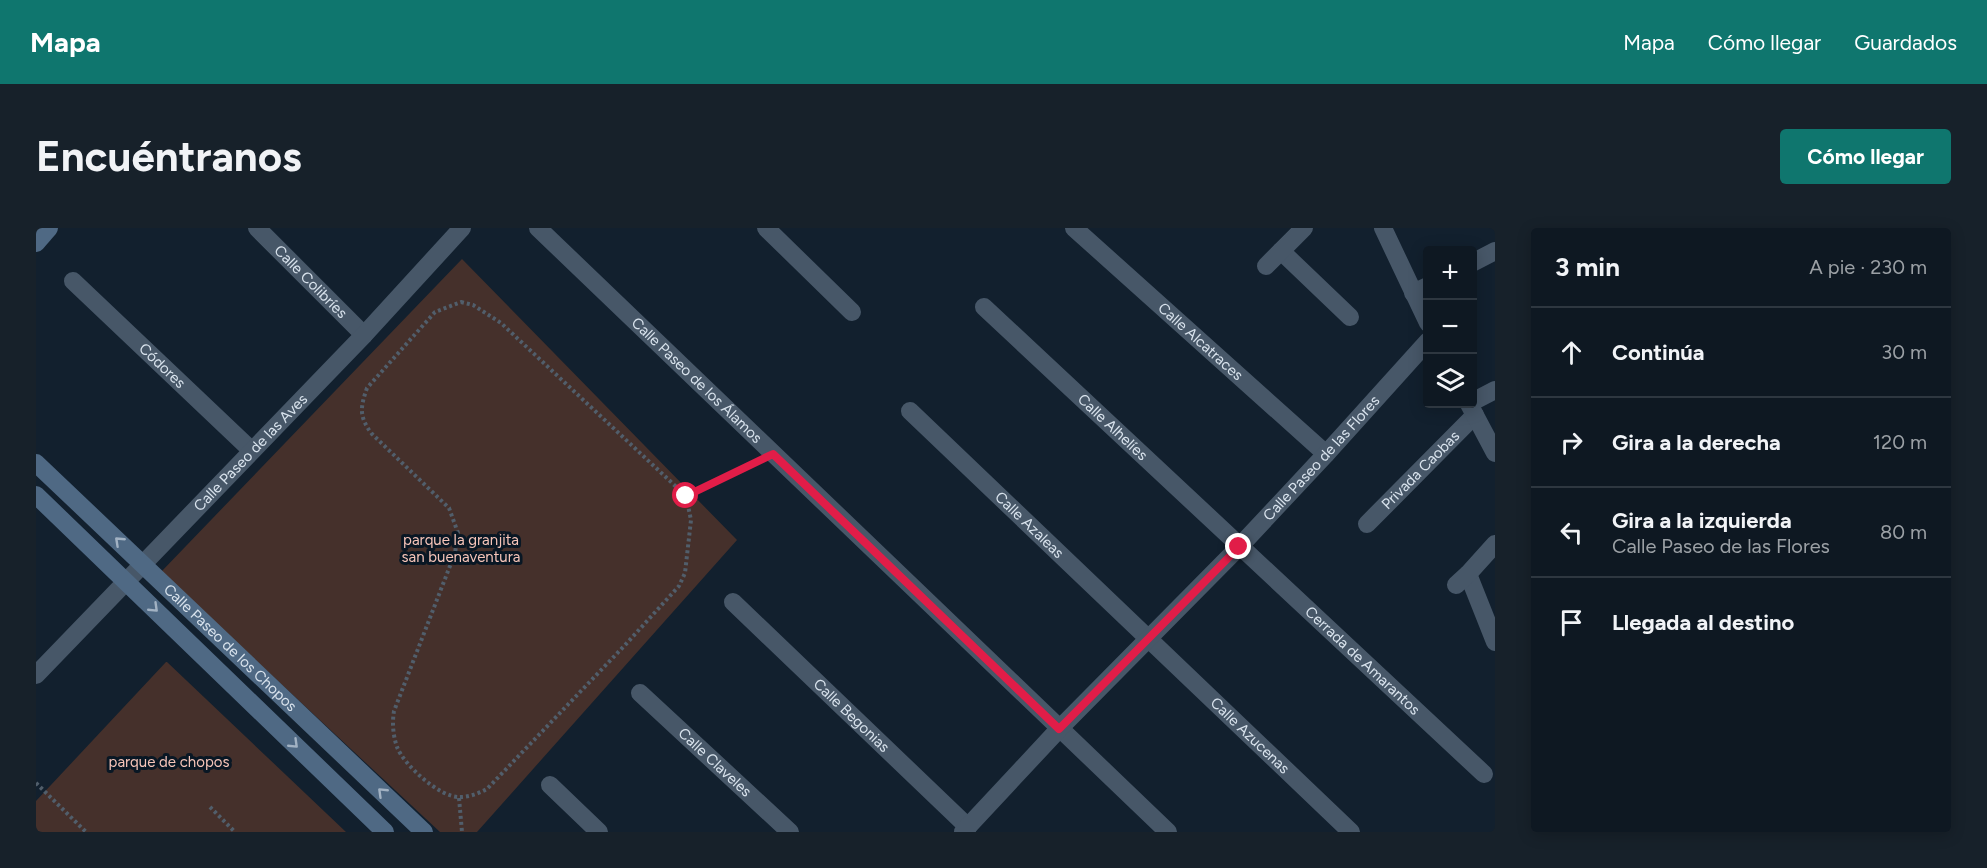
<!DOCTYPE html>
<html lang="es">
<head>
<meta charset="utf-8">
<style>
  :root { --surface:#0e1822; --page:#17212a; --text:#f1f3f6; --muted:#9ba0a5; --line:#2e3740; --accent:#0f766e }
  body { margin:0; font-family:Figtree,sans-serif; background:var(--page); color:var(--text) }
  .controls { position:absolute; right:18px; top:18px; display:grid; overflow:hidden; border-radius:6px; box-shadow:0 3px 15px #0003 }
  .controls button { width:54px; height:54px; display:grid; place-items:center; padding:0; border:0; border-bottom:2px solid var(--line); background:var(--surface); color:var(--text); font:30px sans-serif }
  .stop { position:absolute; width:18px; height:18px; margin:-14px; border:4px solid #e11d48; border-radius:50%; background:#fff }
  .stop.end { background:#e11d48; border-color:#fff; box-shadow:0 2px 6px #0008 }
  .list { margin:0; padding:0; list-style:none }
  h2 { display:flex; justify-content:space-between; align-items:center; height:78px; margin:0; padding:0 24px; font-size:26px }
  h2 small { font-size:20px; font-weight:400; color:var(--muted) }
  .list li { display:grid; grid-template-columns:39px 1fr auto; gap:18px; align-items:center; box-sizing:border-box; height:90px; padding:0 24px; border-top:2px solid var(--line) }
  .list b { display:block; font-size:22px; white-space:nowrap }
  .list p { margin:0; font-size:20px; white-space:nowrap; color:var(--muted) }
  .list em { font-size:20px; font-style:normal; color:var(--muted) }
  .icon { flex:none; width:33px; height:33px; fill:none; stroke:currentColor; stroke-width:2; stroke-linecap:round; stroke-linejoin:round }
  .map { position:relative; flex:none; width:1459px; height:604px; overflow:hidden; border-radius:6px }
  header { display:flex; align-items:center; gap:36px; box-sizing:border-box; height:84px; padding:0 30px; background:var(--accent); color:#fff }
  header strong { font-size:28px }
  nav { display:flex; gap:33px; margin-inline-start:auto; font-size:21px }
  .intro { display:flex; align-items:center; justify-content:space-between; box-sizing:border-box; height:144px; padding:0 36px }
  h1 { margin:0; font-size:42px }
  .button { padding:15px 27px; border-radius:6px; background:var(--accent); color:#fff; font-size:21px; font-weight:700 }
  main { display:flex; gap:36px; padding:0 36px }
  aside { flex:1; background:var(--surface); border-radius:6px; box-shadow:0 3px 15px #0003 }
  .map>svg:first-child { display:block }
  .green { fill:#45302b }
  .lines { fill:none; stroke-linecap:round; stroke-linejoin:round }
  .path { stroke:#515e6b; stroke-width:4; stroke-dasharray:3 3; stroke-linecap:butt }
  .minor { stroke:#475768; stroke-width:18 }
  .tertiary { stroke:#475768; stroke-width:18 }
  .secondary { stroke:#4f6984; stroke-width:18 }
  .oneway { stroke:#a2b2c3 }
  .route { stroke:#e11d48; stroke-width:8 }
  .labels { text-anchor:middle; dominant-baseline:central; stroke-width:6; stroke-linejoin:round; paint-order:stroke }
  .street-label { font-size:15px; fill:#d9e3ed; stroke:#091724 }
  .park-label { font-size:15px; fill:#f7c5b9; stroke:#091724 }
</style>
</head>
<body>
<header>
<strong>Mapa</strong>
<nav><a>Mapa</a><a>Cómo llegar</a><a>Guardados</a></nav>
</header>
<div class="intro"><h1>Encuéntranos</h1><a class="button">Cómo llegar</a></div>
<main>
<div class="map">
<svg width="1459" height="604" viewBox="0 0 1459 604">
  <rect width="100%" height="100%" fill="#12202e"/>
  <!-- green -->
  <path class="green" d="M 426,31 L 701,312 L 441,604 L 404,604 L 125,344 Z
    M 130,434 L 131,434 L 310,604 L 0,604 L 0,573 Z"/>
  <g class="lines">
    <!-- path -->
    <path class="path" d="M 425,74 L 437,77 L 465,95 L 650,268 L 655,292 L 649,345 L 643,358 L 591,415 L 451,561 C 443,565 434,569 424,569 C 404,570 368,537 361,519 C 357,507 356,495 358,483 L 419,325 L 422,305 L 413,280 L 336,206 C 323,189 324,180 331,160 L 399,84 Z
      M 650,268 L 720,234
      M 0,555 L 50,604
      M 423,570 L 426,604
      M 174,579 L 199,604"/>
    <!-- minor -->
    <g class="minor">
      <path id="s1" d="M 221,0 L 328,107"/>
      <path id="s2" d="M 502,0 L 1132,604"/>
      <path d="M 730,0 L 816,84"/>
      <path id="s3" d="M 1038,0 L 1290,226"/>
      <path d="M 1245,23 L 1314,89"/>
      <path d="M 1436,35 L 1459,23"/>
      <path d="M 1230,38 L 1268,0"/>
      <path id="s4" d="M 37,53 L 215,222"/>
      <path d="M 1377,65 L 1392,58"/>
      <path id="s5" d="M 948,79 L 1448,546"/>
      <path d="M 1436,174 L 1459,162"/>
      <path id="s6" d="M 874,183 L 1315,604"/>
      <path id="s7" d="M 1331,296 L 1439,187"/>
      <path d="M 1432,346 L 1459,414"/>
      <path d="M 1420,357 L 1432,346 L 1459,316"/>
      <path id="s8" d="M 697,374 L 932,599"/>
      <path id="s9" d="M 604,465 L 754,604"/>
      <path d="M 514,557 L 563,604"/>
      <path id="s10" d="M 927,604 L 1023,501 L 1203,319 L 1290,226 L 1392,113"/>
    </g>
    <!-- tertiary -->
    <g class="tertiary">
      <path d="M 1347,0 L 1392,95"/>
      <path d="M 1433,176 L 1459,225"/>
      <path id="s11" d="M 0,447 L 328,107 L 426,0"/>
    </g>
    <!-- secondary -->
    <g class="secondary">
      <path d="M 0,15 L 13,0"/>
      <path id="s12" d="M 0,235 L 388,604"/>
      <path d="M 0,267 L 349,604"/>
    </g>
  </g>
  <!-- one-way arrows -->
  <defs><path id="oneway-chevron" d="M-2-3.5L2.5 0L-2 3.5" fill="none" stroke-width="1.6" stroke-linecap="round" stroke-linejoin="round" transform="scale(1.5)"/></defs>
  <g class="oneway">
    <use href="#oneway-chevron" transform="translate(83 313) rotate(-137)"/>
    <use href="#oneway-chevron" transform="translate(118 380) rotate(44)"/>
    <use href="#oneway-chevron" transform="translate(258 516) rotate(44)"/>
    <use href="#oneway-chevron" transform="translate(346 564) rotate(-136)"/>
  </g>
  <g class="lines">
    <!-- route -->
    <path class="route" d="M 650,268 L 737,226 L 1023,501 L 1203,319"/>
  </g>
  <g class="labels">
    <!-- street labels -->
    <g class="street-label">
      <text stroke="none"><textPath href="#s1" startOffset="76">Calle Colibríes</textPath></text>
      <text stroke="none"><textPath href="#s3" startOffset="170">Calle Alcatraces</textPath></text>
      <text stroke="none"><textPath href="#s4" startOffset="123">Códores</textPath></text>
      <text stroke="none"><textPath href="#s2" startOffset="220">Calle Paseo de los Álamos</textPath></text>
      <text stroke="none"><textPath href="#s5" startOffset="176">Calle Alhelíes</textPath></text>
      <text stroke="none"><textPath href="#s11" startOffset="309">Calle Paseo de las Aves</textPath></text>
      <text stroke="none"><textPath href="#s10" startOffset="518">Calle Paseo de las Flores</textPath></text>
      <text stroke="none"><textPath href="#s7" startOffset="76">Privada Caobas</textPath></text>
      <text stroke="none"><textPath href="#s6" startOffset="165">Calle Azaleas</textPath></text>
      <text stroke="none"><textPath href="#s12" startOffset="268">Calle Paseo de los Chopos</textPath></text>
      <text stroke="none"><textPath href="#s5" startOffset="518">Cerrada de Amarantos</textPath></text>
      <text stroke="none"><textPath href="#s8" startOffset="164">Calle Begonias</textPath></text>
      <text stroke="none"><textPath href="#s6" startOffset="470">Calle Azucenas</textPath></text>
      <text stroke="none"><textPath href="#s9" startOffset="102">Calle Claveles</textPath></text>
    </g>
    <!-- park labels -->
    <g class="park-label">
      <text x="425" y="312">parque la granjita<tspan x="425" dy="17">san buenaventura</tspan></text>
      <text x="133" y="534">parque de chopos</text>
    </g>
  </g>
</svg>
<div class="controls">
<button>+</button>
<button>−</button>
<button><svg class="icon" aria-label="layers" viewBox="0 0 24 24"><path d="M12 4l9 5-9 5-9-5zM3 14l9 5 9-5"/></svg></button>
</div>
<div class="stop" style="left:650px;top:268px"></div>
<div class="stop end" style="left:1203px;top:319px"></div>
</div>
<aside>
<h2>3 min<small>A pie · 230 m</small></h2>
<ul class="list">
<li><svg class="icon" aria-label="ahead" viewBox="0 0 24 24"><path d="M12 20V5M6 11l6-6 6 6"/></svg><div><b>Continúa</b></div><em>30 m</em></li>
<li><svg class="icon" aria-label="right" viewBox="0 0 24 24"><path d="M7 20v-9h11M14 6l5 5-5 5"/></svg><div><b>Gira a la derecha</b></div><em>120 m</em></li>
<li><svg class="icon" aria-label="left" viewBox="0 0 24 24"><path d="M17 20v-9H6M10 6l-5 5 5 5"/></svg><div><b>Gira a la izquierda</b><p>Calle Paseo de las Flores</p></div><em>80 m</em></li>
<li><svg class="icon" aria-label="arrive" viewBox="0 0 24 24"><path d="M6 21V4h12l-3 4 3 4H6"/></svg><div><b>Llegada al destino</b></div></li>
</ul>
</aside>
</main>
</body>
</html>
